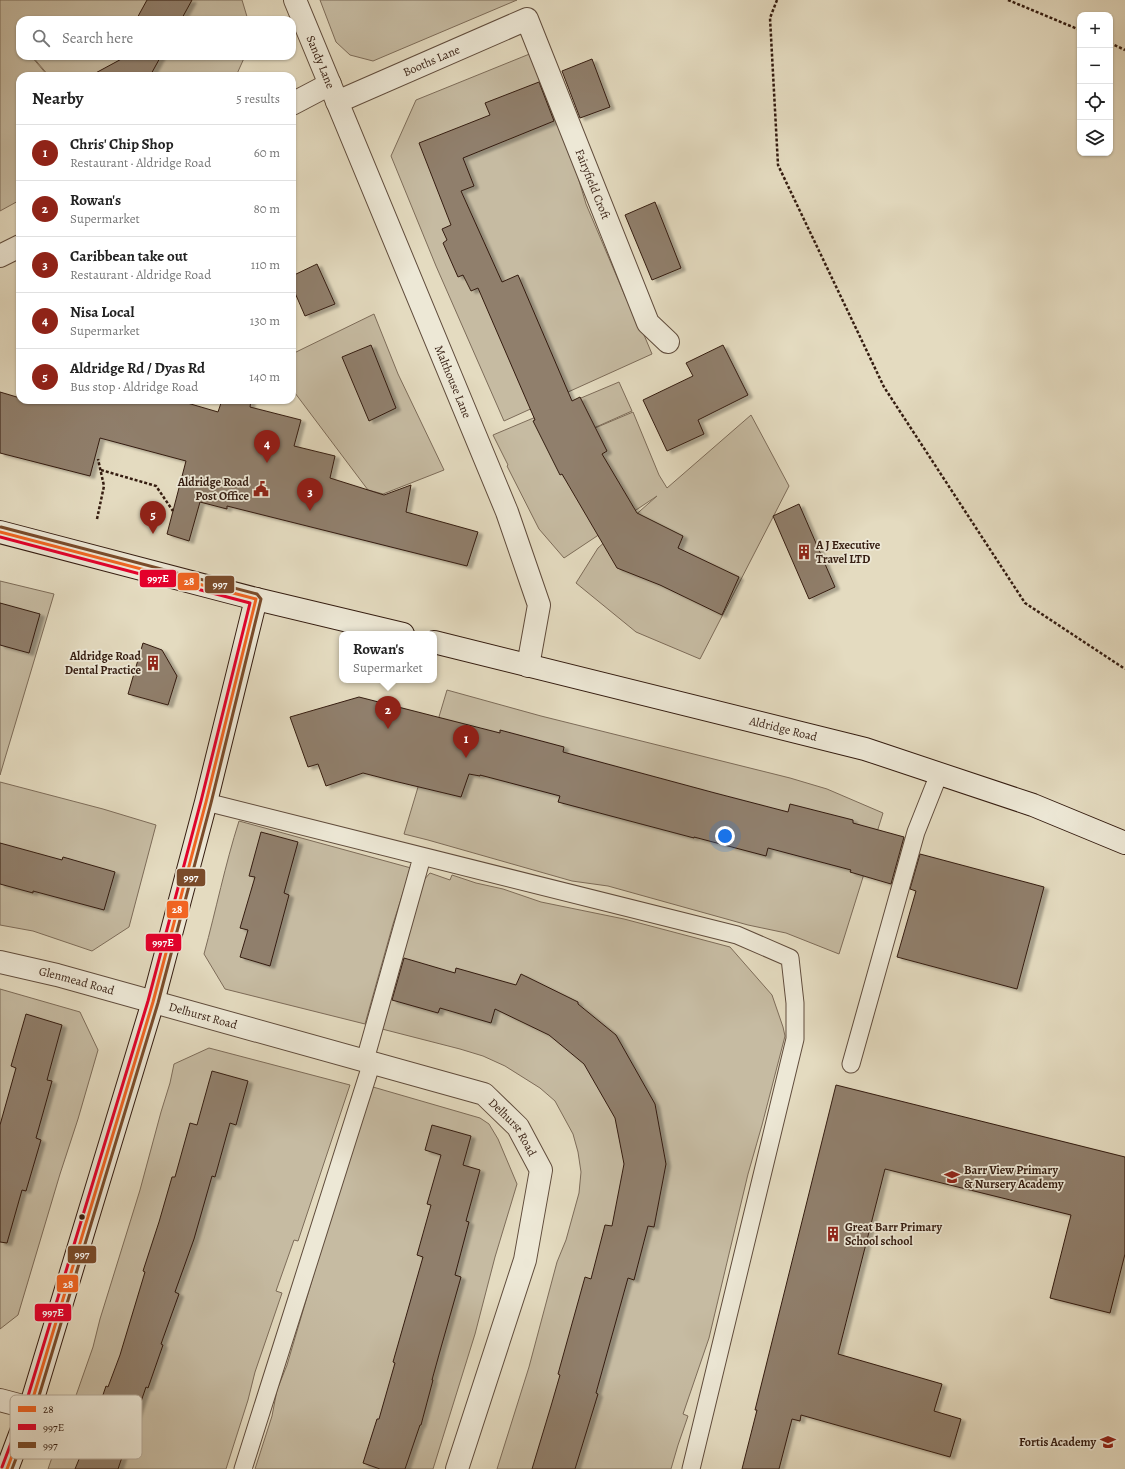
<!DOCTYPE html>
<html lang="en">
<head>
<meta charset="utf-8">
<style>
  :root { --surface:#fff; --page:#f2f2f2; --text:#222; --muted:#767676; --line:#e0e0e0; --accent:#8f2418 }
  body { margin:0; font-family:Alegreya,serif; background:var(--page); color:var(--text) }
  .controls { position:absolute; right:12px; top:12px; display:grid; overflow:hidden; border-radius:8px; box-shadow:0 1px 3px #0004 }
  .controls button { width:36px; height:36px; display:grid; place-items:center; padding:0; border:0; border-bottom:1px solid var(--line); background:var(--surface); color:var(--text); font:20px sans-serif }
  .you { position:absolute; left:725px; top:836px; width:14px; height:14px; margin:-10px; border:3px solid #fff; border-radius:50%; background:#1a73e8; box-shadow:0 0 0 6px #1a73e833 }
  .badge { display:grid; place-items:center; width:26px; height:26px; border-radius:50%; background:var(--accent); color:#fff; font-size:13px; font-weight:700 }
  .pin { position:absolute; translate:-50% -33px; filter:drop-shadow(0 1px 2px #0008) }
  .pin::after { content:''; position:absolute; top:21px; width:14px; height:12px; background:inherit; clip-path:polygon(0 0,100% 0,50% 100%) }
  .popup { position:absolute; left:339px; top:631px; width:98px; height:52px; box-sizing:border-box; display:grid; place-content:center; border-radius:8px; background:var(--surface); filter:drop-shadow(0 1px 3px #0005); font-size:13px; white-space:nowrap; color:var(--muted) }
  .popup b { font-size:15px; color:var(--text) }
  .popup::after { content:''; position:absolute; left:50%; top:100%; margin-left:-8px; border:8px solid transparent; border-top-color:var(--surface) }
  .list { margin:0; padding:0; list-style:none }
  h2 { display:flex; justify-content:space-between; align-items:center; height:52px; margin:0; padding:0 16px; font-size:17px }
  h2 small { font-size:13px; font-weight:400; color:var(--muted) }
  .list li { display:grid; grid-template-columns:26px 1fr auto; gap:12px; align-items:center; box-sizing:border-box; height:56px; padding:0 16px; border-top:1px solid var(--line) }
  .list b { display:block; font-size:15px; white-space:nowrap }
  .list p { margin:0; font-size:13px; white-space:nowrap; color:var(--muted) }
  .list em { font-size:13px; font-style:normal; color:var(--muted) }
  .icon { flex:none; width:22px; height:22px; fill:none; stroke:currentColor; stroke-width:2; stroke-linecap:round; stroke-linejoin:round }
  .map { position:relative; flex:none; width:1125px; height:1469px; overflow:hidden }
  .search { position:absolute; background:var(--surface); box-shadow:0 1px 3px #0004; left:16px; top:16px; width:280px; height:44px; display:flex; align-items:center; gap:10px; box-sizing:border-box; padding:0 14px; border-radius:12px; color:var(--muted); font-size:15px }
  .panel { position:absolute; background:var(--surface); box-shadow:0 1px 3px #0004; left:16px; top:72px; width:280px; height:332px; border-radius:12px }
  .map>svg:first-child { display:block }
  .green { fill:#c6bba2; stroke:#7d6c59 }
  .building { fill:#907f6c; stroke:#341c10; filter:url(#shadow) }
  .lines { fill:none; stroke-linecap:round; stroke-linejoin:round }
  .lane-casing { stroke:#604c3c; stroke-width:19 }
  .street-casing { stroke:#604c3c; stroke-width:24 }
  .secondary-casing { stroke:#341c10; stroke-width:24 }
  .path { stroke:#341c10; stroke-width:2.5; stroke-dasharray:3 2; stroke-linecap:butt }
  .lane { stroke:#ede8d6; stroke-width:17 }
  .street { stroke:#ede8d6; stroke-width:22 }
  .secondary { stroke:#ede8d6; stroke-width:22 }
  .bus-1-casing { stroke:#ede8d6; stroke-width:6 }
  .bus-2-casing { stroke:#ede8d6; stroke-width:6 }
  .bus-3-casing { stroke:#ede8d6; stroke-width:6 }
  .bus-1 { stroke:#f26522; stroke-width:3 }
  .bus-2 { stroke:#e4002b; stroke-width:3 }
  .bus-3 { stroke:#7a4b2a; stroke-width:3 }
  .bus-dot { fill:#341c10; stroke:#ede8d6; stroke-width:1.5 }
  .labels { text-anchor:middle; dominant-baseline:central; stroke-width:3.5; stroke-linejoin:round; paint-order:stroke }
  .street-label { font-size:12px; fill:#341c10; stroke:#ede8d6 }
  .poi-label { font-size:12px; font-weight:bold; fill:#341c10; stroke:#ede8d6; text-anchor:end }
  .key { fill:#ede8d6; stroke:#b6ab9b; stroke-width:1 }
  .key-label { font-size:11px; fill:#341c10 }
  .line-badge { stroke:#ede8d6; stroke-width:1.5 }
  .badge-label { font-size:11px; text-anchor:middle; font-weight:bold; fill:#fff }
</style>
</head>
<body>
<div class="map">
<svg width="1125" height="1469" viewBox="0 0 1125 1469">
  <defs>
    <filter id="shadow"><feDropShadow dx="4.5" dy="2.5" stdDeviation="1" flood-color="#0004"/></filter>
  </defs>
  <rect width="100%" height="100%" fill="#e4dbc0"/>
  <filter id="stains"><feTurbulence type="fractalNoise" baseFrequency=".005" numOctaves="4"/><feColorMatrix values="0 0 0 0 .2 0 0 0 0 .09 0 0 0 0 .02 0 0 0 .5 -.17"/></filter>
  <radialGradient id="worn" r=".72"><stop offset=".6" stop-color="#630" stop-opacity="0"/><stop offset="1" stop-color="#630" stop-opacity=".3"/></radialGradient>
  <!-- green -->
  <path class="green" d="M 0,0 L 242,0 L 248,20 L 20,20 L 20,56 L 31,56 L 48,76 L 20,76 L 20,200 L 0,211 Z
    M 320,0 L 517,0 L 373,61 L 350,55 L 336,42 Z
    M 532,53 L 574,164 L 586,204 L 625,296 L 639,323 L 652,354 L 504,421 L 436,266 L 391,156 L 416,100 Z
    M 32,56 L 245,56 L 236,76 L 49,76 Z
    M 374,314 L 398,374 L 444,470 L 383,494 L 368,490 L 292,389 L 292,354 Z
    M 619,382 L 632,411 L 569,439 L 633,412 L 659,475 L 667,488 L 751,415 L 789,486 L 700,659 L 636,632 L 576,583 L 598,548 L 657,496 L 564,558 L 539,529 L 507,466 L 508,465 L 493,435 Z
    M 0,581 L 54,594 L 0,775 Z
    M 447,690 L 541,716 L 790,778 L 827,789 L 883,813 L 839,954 L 786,933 L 748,925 L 608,886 L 572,881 L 428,840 L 404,834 Z
    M 0,782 L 103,809 L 156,825 L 129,927 L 92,951 L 33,931 L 0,925 Z
    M 239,821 L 411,868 L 393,924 L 365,1024 L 225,989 L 204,954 C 216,910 225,865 239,821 Z
    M 430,873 L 450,880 L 452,875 L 476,883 L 503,889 L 541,902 L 624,919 L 730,947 L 772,995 L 783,1027 L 785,1036 L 762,1125 L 748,1174 L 709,1338 L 683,1414 L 688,1416 L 678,1445 L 671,1469 L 497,1469 L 529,1367 L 557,1262 L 566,1240 L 579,1193 L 581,1172 L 578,1152 L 573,1134 L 555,1101 L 540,1088 L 505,1066 L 483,1056 L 460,1049 L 382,1029 L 422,882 Z
    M 0,989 L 80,1012 L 98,1050 L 78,1119 L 60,1174 L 18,1315 L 0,1329 Z
    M 209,1048 L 350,1085 L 298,1241 L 294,1240 L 276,1291 L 282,1293 L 255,1372 L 248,1400 L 226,1469 L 48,1469 L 63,1426 L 73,1404 L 93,1347 L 100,1319 L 140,1190 L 161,1112 L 170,1083 L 174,1064 Z
    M 373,1087 L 480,1118 L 489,1124 L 498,1139 L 517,1184 L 495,1257 L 475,1334 L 433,1469 L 255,1469 L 272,1416 L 277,1390 L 287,1365 L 333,1209 Z"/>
  <!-- building -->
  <path class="building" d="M 147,0 L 192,0 L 181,20 L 136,20 Z
    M 127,56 L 161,56 L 150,76 L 90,76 Z
    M 592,59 L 610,107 L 580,118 L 562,71 Z
    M 539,82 L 554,121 L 463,158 L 474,186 L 461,191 L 502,282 L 518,275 L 572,401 L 580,397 L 607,451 L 602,454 L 637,513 L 683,536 L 678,548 L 739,577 L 722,615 L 660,585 L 617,568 L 562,474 L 560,475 L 533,421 L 535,420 L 478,288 L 471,291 L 463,275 L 458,277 L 443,243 L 447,240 L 442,229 L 451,225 L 419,143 L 490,115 L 485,103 Z
    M 655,202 L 681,268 L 652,280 L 625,215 Z
    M 317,264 L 335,304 L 305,316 L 292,286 L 292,276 Z
    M 371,345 L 396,408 L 369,421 L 342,357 Z
    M 723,345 L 748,395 L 698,420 L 704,434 L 667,451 L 643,400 L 693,376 L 686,363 Z
    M 0,392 L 20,398 L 20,400 L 177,400 L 218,412 L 222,400 L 251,400 L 250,407 L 301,420 L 294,446 L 335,456 L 330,478 L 384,495 L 411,485 L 406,512 L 478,532 L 467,566 L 227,506 L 227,509 L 200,502 L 189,541 L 167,534 L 186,461 L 100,438 L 90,476 L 0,453 Z
    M 799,504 L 835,587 L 809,599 L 773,516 Z
    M 0,603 L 40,614 L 29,653 L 0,645 Z
    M 143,643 L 162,650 L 177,676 L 168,705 L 128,694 Z
    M 359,697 L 500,733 L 500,730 L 564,747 L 563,752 L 715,793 L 788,812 L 790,804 L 853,820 L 853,823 L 904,837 L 891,884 L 850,872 L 851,870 L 768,848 L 766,856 L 694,837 L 694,838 L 558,802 L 560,796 L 480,775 L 480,776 L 469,774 L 461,797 L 394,781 L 363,773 L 326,786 L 318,764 L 308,767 L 290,717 Z
    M 261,832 L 298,842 L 284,893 L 289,895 L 270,966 L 240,957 L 248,930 L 240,928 L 255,877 L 249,876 Z
    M 0,843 L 62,860 L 63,857 L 115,872 L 104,910 L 33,891 L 33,893 L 0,884 Z
    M 920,854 L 1044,887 L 1017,989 L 897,957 L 916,891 L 910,889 Z
    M 404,958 L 455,973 L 456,968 L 516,985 L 521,974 L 578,1002 L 578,1004 L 616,1035 L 655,1104 L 666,1164 L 654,1227 L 648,1226 L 634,1280 L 628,1278 L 596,1393 L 598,1394 L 575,1469 L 532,1469 L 551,1406 L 560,1375 L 558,1374 L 585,1277 L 591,1279 L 605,1225 L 612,1226 L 624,1164 L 615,1118 L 584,1064 L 549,1035 L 495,1009 L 491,1023 L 440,1008 L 438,1013 L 392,1000 Z
    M 26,1014 L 62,1025 L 47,1080 L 52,1081 L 36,1138 L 41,1140 L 26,1191 L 22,1190 L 7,1243 L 0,1242 L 0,1125 L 16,1068 L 11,1066 Z
    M 212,1071 L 248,1081 L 236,1125 L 230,1123 L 215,1177 L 212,1176 L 194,1239 L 175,1292 L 179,1294 L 161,1344 L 163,1345 L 148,1388 L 146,1387 L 118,1469 L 75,1469 L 91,1430 L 106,1386 L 108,1387 L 120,1355 L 145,1272 L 143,1271 L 159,1222 L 172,1177 L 175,1177 L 190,1123 L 197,1125 Z
    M 836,1085 L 1125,1157 L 1125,1254 L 1110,1313 L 1050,1298 L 1071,1215 L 885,1169 L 838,1354 L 942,1384 L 934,1411 L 961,1419 L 950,1457 L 801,1415 L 800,1421 L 792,1419 L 779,1469 L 742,1469 L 757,1410 L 755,1410 Z
    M 432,1125 L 471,1136 L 463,1165 L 480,1170 L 466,1221 L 469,1222 L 455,1275 L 461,1277 L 440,1351 L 432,1380 L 433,1380 L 421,1425 L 420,1425 L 405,1469 L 380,1469 L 363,1463 L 377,1419 L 379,1419 L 395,1363 L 393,1362 L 423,1257 L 417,1255 L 431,1205 L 427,1204 L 441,1155 L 425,1150 Z"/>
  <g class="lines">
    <defs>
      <path id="lane" d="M 206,802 L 737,935 L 790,958 L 795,1003 L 795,1039 L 691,1469
        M 365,1060 L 422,857
        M 851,1064 L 916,832 L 939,774
        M 243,1469 L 372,1062"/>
      <g id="street">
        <path id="s1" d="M 295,0 L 507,512 L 539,605 L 528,666"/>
        <path id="s2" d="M 337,102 L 527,19 L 648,323 L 668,342"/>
        <path d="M 292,104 L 330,84"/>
        <path d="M 0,256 L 20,246"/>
        <path id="s3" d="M 0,962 L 57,975 L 484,1094 L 518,1127 L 541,1170 L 525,1260 L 457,1469"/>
        <path d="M 0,1400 L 30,1408"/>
      </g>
      <g id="secondary">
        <path d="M 0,532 L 256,599 L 403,634"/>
        <path id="s4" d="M 434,642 L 865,749 L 1033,805 L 1125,843"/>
        <path d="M 7,1469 L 30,1408 L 153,1002 L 206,802 L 256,599"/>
      </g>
    </defs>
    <!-- lane casing -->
    <use href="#lane" class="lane-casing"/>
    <!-- street casing -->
    <use href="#street" class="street-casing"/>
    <!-- secondary casing -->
    <use href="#secondary" class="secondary-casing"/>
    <!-- path -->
    <path class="path" d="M 777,0 L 770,18 L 778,165 L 884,387 L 1025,603 L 1125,669
      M 1008,0 L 1080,30
      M 1110,43 L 1125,50
      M 101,470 L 156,486 L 173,511
      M 97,519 L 104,486 L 98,459"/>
    <!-- lane -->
    <use href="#lane" class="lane"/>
    <!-- street -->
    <use href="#street" class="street"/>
    <!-- secondary -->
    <use href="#secondary" class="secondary"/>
    <defs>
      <path id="bus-1" d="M 0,532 L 256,599 L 206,802 L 153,1002 L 30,1408 L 7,1469"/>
      <path id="bus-2" d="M 0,537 L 250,603 L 201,801 L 148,1001 L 25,1406 L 2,1467"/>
      <path id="bus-3" d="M 1,527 L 257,594 L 261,599 L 211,803 L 158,1003 L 35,1409 L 12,1469"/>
    </defs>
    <!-- bus-1 casing -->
    <use href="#bus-1" class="bus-1-casing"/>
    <!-- bus-2 casing -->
    <use href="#bus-2" class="bus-2-casing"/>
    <!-- bus-3 casing -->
    <use href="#bus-3" class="bus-3-casing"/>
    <!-- bus-1 -->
    <use href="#bus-1" class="bus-1"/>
    <!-- bus-2 -->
    <use href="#bus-2" class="bus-2"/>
    <!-- bus-3 -->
    <use href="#bus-3" class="bus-3"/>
  </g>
  <!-- icons -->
  <defs>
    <symbol id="civic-bare" viewBox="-9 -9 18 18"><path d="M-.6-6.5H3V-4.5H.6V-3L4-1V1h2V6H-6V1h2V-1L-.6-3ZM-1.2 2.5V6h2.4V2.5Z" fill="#8f2418" stroke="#ede8d6" stroke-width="2.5" paint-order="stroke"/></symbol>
    <symbol id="building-bare" viewBox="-9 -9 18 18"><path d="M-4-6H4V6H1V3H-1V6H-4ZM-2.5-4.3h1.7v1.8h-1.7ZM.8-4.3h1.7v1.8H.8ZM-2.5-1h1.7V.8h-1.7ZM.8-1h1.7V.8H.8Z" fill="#8f2418" stroke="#ede8d6" stroke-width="2.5" paint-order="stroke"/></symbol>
    <symbol id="school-bare" viewBox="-9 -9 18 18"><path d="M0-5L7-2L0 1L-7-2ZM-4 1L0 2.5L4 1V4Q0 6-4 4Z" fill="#8f2418" stroke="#ede8d6" stroke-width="2.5" paint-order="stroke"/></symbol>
  </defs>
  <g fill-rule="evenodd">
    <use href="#civic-bare" x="250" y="478" width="22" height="22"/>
    <use href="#building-bare" x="793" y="541" width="22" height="22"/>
    <use href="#building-bare" x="142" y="652" width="22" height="22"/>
    <use href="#school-bare" x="941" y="1166" width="22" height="22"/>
    <use href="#building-bare" x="822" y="1223" width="22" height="22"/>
    <use href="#school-bare" x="1097" y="1431" width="22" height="22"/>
  </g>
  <!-- markers -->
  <circle class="bus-dot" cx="82" cy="1217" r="3.5"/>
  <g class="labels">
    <!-- street labels -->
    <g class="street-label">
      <text stroke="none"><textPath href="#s2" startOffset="103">Booths Lane</textPath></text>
      <text stroke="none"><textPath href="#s1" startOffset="67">Sandy Lane</textPath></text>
      <text stroke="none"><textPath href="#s2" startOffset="385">Fairyfield Croft</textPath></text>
      <text stroke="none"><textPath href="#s1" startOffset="413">Malthouse Lane</textPath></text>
      <text stroke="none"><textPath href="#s4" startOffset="360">Aldridge Road</textPath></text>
      <text stroke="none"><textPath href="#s3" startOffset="79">Glenmead Road</textPath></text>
      <text stroke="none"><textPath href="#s3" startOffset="210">Delhurst Road</textPath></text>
      <text stroke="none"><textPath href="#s3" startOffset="546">Delhurst Road</textPath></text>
    </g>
    <!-- poi labels -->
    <g class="poi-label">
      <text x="249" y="482">Aldridge Road<tspan x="249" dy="14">Post Office</tspan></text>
      <text x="816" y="545" text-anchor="start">A J Executive<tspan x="816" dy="14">Travel LTD</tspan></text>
      <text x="141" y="656">Aldridge Road<tspan x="141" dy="14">Dental Practice</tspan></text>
      <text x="964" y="1170" text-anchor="start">Barr View Primary<tspan x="964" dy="14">&amp; Nursery Academy</tspan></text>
      <text x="845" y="1227" text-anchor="start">Great Barr Primary<tspan x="845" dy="14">School school</tspan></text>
      <text x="1096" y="1442">Fortis Academy</text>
    </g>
  </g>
  <!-- legend -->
  <rect x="10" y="1395" width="132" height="64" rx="6" class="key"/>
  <rect x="18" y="1406" width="18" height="6" fill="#f26522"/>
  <rect x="18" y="1424" width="18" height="6" fill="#e4002b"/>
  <rect x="18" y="1442" width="18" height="6" fill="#7a4b2a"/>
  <g class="key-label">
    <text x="43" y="1413">28</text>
    <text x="43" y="1431">997E</text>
    <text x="43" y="1449">997</text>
  </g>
  <g class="line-badge">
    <rect x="139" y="569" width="38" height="19" rx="4" fill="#e4002b"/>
    <rect x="177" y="572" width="23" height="19" rx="4" fill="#f26522"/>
    <rect x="204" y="575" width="31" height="19" rx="4" fill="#7a4b2a"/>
    <rect x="176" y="868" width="30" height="19" rx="4" fill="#7a4b2a"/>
    <rect x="166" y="900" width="23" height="19" rx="4" fill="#f26522"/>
    <rect x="145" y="933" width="37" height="19" rx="4" fill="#e4002b"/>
    <rect x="67" y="1245" width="30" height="19" rx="4" fill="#7a4b2a"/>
    <rect x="56" y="1274" width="23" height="19" rx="4" fill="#f26522"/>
    <rect x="34" y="1303" width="38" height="19" rx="4" fill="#e4002b"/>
  </g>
  <g class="badge-label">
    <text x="158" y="582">997E</text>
    <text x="189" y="585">28</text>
    <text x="220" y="588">997</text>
    <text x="191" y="881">997</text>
    <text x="177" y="913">28</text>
    <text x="163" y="946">997E</text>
    <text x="82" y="1258">997</text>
    <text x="68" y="1288">28</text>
    <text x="53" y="1316">997E</text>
  </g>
  <rect width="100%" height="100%" filter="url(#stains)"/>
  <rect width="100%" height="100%" fill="url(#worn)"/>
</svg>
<div class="controls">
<button>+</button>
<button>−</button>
<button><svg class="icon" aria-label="locate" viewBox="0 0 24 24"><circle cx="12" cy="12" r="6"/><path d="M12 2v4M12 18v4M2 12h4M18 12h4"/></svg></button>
<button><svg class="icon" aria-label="layers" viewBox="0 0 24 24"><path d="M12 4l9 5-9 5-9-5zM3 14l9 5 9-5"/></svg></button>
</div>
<div class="you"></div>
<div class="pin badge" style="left:466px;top:758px">1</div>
<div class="pin badge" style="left:388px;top:729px">2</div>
<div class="popup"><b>Rowan's</b>Supermarket</div>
<div class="pin badge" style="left:310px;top:511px">3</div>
<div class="pin badge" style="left:267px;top:463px">4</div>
<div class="pin badge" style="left:153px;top:534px">5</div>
<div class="search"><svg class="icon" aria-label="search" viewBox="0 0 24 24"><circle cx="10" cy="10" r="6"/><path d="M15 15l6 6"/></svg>Search here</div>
<section class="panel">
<h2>Nearby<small>5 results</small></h2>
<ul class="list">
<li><span class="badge">1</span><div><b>Chris' Chip Shop</b><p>Restaurant · Aldridge Road</p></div><em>60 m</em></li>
<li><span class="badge">2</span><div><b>Rowan's</b><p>Supermarket</p></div><em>80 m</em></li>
<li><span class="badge">3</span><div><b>Caribbean take out</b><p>Restaurant · Aldridge Road</p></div><em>110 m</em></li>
<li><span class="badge">4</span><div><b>Nisa Local</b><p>Supermarket</p></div><em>130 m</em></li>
<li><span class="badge">5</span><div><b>Aldridge Rd / Dyas Rd</b><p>Bus stop · Aldridge Road</p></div><em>140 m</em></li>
</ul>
</section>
</div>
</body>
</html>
